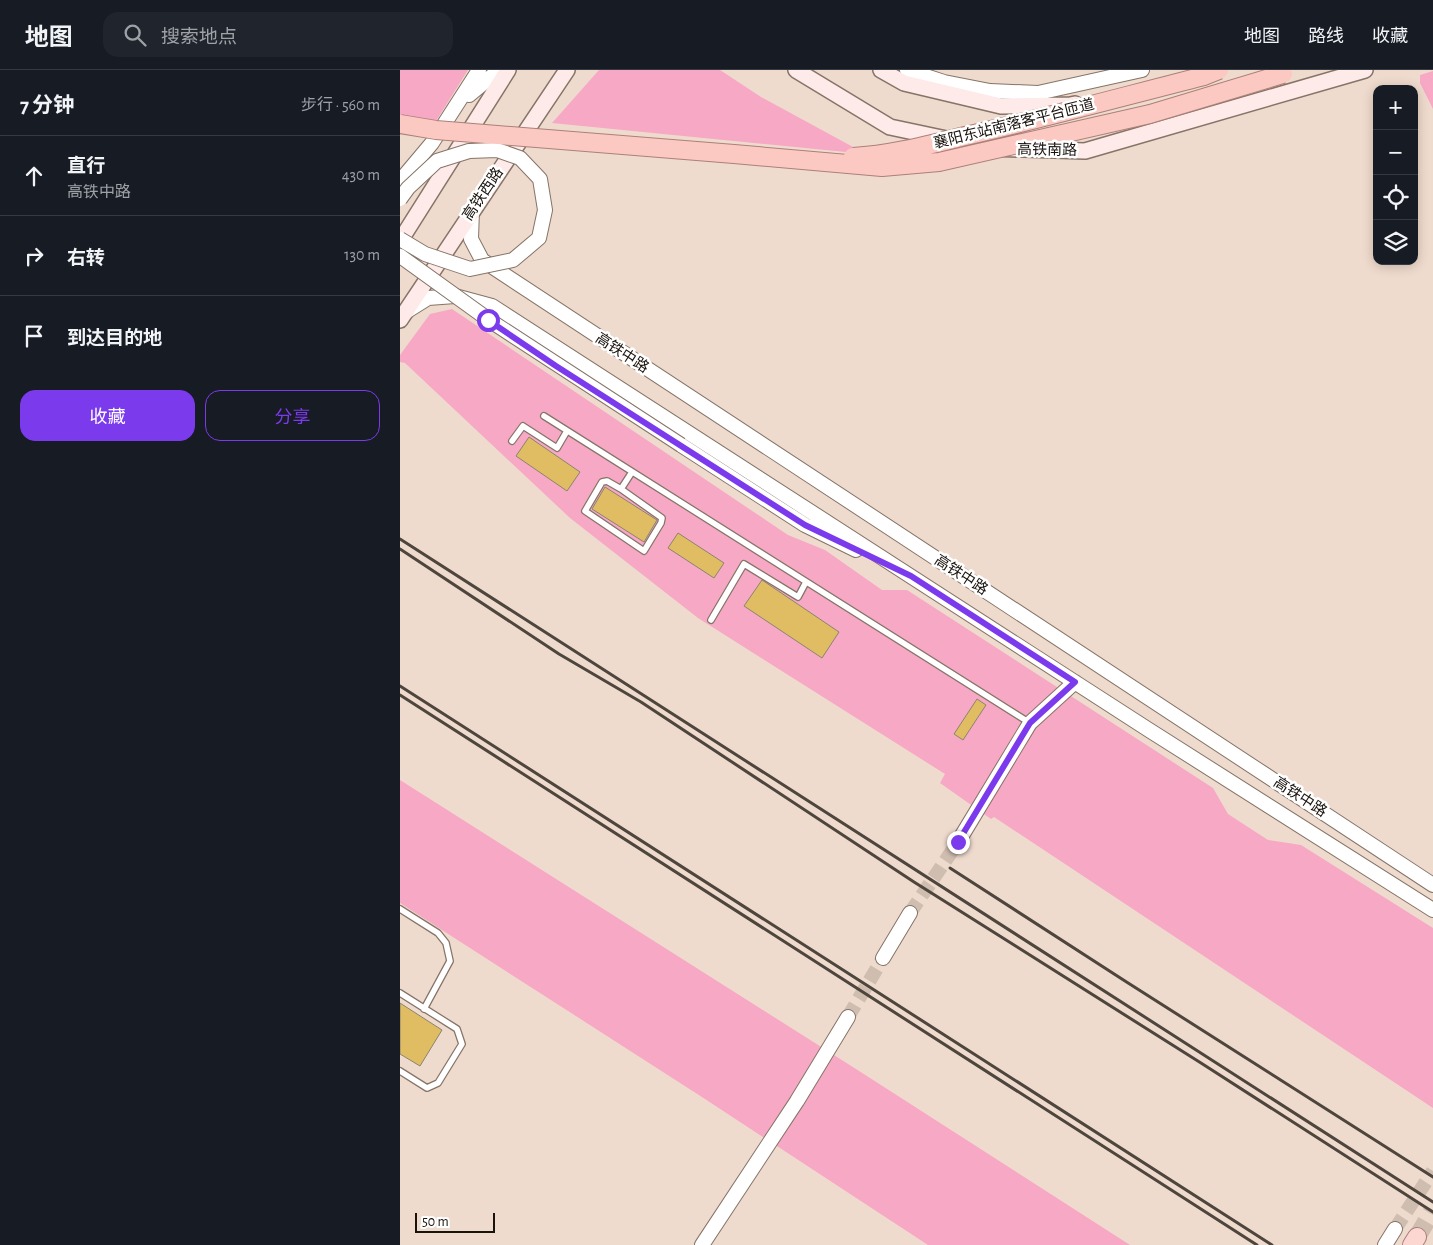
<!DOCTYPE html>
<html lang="zh">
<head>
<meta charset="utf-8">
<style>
  :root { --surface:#171b24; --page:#20242c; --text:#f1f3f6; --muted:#9ea1a6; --line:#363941; --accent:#7c3aed }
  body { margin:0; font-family:"Alegreya Sans","Noto Sans SC",sans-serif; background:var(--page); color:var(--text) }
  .controls { position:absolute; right:15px; top:15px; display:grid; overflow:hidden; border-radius:10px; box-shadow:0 2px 12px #0003 }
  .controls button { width:45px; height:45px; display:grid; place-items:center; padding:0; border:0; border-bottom:1px solid var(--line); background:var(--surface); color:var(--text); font:25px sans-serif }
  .scale { position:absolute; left:15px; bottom:12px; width:80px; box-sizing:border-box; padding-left:5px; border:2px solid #19130e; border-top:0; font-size:14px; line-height:18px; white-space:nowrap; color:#19130e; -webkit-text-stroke:4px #fff; paint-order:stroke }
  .stop { position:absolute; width:15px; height:15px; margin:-11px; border:4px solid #7c3aed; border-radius:50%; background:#fff }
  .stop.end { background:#7c3aed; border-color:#fff; box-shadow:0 1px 5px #0008 }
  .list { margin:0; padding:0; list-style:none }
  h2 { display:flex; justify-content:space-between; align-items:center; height:65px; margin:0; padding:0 20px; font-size:21px }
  h2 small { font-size:16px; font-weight:400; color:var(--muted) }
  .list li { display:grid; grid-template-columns:32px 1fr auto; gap:15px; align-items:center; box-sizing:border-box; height:80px; padding:0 20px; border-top:1px solid var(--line) }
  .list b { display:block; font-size:19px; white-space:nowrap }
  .list p { margin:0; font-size:16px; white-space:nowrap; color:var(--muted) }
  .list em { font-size:16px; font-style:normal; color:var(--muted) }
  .actions { display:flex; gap:10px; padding:15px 20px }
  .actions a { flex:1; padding:11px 0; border:1px solid var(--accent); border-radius:15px; text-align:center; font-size:18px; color:var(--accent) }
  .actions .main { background:var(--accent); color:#fff }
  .icon { flex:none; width:28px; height:28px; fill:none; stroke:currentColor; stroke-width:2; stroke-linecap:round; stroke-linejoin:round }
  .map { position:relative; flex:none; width:1033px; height:1175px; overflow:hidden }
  header { display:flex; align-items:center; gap:30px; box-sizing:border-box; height:70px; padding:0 25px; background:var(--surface); border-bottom:1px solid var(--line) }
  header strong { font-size:24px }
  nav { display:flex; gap:28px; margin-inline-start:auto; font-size:18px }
  .search { width:350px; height:45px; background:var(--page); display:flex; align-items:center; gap:12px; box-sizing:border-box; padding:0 18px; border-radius:15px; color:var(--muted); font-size:19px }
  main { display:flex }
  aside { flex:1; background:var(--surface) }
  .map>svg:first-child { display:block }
  .green { fill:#f7a8c5 }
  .building { fill:#e0bd62; stroke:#8b8370 }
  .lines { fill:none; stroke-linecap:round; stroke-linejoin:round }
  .tertiary-tunnel { stroke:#cfbdb0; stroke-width:14; stroke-dasharray:14 7; stroke-linecap:butt }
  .primary-tunnel { stroke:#cfbdb0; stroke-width:18; stroke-dasharray:18 9; stroke-linecap:butt }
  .service-casing { stroke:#857467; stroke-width:8 }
  .tertiary-casing { stroke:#857467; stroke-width:16 }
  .secondary-casing { stroke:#857467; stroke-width:18 }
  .primary-casing { stroke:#ab8079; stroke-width:20 }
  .service { stroke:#fff; stroke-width:5.5 }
  .tertiary { stroke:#fff; stroke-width:14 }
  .secondary { stroke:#feeae8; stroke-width:15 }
  .primary { stroke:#fcd6d1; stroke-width:18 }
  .rail { stroke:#4e453d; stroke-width:3 }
  .tertiary-bridge-casing { stroke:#857467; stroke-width:16; stroke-linecap:butt }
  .trunk-bridge-casing { stroke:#ab8079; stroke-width:20; stroke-linecap:butt }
  .tertiary-bridge { stroke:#fff; stroke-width:14 }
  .trunk-bridge { stroke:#fbc8c2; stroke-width:18 }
  .route { stroke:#7c3aed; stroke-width:6 }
  .labels { text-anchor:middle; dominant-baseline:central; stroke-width:5; stroke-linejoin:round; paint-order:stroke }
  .street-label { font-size:15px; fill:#19130e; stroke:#fff }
</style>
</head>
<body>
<header>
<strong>地图</strong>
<div class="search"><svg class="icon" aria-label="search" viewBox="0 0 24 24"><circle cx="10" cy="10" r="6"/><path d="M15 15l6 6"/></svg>搜索地点</div>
<nav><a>地图</a><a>路线</a><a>收藏</a></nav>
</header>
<main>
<aside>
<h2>7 分钟<small>步行 · 560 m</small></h2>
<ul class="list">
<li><svg class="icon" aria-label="ahead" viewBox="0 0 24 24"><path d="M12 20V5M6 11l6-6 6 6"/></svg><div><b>直行</b><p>高铁中路</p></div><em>430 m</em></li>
<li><svg class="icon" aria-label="right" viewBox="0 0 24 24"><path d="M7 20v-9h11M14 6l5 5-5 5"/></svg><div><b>右转</b></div><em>130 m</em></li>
<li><svg class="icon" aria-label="arrive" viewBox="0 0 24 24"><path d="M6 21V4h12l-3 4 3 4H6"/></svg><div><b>到达目的地</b></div></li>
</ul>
<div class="actions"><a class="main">收藏</a><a>分享</a></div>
</aside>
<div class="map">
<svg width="1033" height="1175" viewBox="0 0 1033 1175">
  <rect width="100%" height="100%" fill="#efdbcd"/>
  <!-- green -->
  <path class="green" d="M 0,0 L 68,0 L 36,51 L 0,46 Z
    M 199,0 L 320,0 L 361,27 L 466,84 L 152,53 Z
    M 1033,1 L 1033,39 L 1020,13 L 1020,5 Z
    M 52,239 L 388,465 L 425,480 L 482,520 L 507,520 L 813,718 L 828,744 L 868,770 L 901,775 L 1033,858 L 1033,1038 L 594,747 L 591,749 L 540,713 L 545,704 L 298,548 L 170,448 L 5,293 L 0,292 L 0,285 L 30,244 Z
    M 0,710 L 456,999 L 730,1175 L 528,1175 L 305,1029 L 0,833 Z"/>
  <!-- building -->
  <path class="building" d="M 129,367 L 180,402 L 167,421 L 116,386 Z
    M 205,417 L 257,450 L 244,472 L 192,439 Z
    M 278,463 L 324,493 L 314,508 L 268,478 Z
    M 362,510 L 439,562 L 422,588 L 344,536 Z
    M 577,629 L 586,635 L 563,670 L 554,664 Z
    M 0,933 L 42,960 L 20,996 L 0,984 Z"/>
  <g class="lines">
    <!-- tertiary-tunnel -->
    <path class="tertiary-tunnel" d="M 510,843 L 558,772
      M 448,947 L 483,888
      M 995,1159 L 1033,1101"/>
    <!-- primary-tunnel -->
    <path class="primary-tunnel" d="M 1017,1167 L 1033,1140"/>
    <defs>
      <path id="service" d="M 144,346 L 630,653
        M 112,371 L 123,356 L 157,378 L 167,361
        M 221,419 L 262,448 L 261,453 L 244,481 L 185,441 L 202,412 L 207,411 L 221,419 L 232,402
        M 311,550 L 344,494 L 398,527 L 406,512
        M 0,839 L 38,863 L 46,873 L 50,891 L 24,939
        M 0,923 L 57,959 L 62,974 L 38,1013 L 27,1018 L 0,1001"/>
      <path id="tertiary" d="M 507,0 L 544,12 L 590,21 L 638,23 L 742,0
        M 69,25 L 99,0
        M 0,111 L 32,73 L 79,0
        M 72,140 L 71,169 L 82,190 L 1033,815
        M 4,243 L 28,228 L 55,226 L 92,236 L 749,660 L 1033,840
        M 281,375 L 405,455 L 456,480
        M 558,772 L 630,653 L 675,612
        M 483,888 L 510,843
        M 302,1175 L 397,1031 L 448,947
        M 985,1175 L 995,1159"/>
      <path id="secondary" d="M 396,0 L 490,57 L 589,78 L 685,81 L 965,0
        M 481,0 L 504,13 L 601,36 L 670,35 L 675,34
        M 0,171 L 108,0
        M 0,250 L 167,0"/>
      <path id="primary" d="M 1012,1175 L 1017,1167"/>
    </defs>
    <!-- service casing -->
    <use href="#service" class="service-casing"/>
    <!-- tertiary casing -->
    <use href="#tertiary" class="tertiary-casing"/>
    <!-- secondary casing -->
    <use href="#secondary" class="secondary-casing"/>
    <!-- primary casing -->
    <use href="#primary" class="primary-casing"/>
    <!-- service -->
    <use href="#service" class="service"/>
    <!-- tertiary -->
    <use href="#tertiary" class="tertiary"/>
    <!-- secondary -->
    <use href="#secondary" class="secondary"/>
    <!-- primary -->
    <use href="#primary" class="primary"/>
    <!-- rail -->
    <path class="rail" d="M 0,469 L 1033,1132
      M 0,479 L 159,584 L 241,632 L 514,812 L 801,993 L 1033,1142
      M 0,616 L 872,1175
      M 0,625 L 857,1175
      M 550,798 L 725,911 L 1033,1107"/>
    <defs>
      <path id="tertiary-bridge" d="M 0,129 L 8,118 L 37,91 L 69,81 L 97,80 L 120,88 L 140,109 L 145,140 L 139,168 L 113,190 L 70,199 L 25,184 L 0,169
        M 0,186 L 89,250 L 281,375"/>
      <path id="trunk-bridge" d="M 0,54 L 36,60 L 334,84 L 482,97 L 539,92 L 750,44 L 883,4
        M 453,87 C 490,85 528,75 565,66 C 645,48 725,26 804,6 L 819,0"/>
    </defs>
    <!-- tertiary-bridge casing -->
    <use href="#tertiary-bridge" class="tertiary-bridge-casing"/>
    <!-- trunk-bridge casing -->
    <use href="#trunk-bridge" class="trunk-bridge-casing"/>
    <!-- tertiary-bridge -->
    <use href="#tertiary-bridge" class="tertiary-bridge"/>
    <!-- trunk-bridge -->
    <use href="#trunk-bridge" class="trunk-bridge"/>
  </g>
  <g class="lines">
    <!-- route -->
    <path class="route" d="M 88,250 L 156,296 L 405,455 L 511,506 L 675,612 L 630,653 L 558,772"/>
  </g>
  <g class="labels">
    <!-- street labels -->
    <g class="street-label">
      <text transform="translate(614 54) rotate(-14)">襄阳东站南落客平台匝道</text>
      <text transform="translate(647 80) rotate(1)">高铁南路</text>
      <text transform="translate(83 124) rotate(-56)">高铁西路</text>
      <text transform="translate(222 283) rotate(33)">高铁中路</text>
      <text transform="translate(561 505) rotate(33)">高铁中路</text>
      <text transform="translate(900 727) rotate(33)">高铁中路</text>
    </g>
  </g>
</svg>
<div class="controls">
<button>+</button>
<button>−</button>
<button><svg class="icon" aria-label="locate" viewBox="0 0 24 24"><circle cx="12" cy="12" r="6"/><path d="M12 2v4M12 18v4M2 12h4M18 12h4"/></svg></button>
<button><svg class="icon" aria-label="layers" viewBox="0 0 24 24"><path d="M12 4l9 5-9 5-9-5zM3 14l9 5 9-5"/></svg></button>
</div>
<div class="scale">50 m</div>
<div class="stop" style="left:88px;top:250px"></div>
<div class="stop end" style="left:558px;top:772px"></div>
</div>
</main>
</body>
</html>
